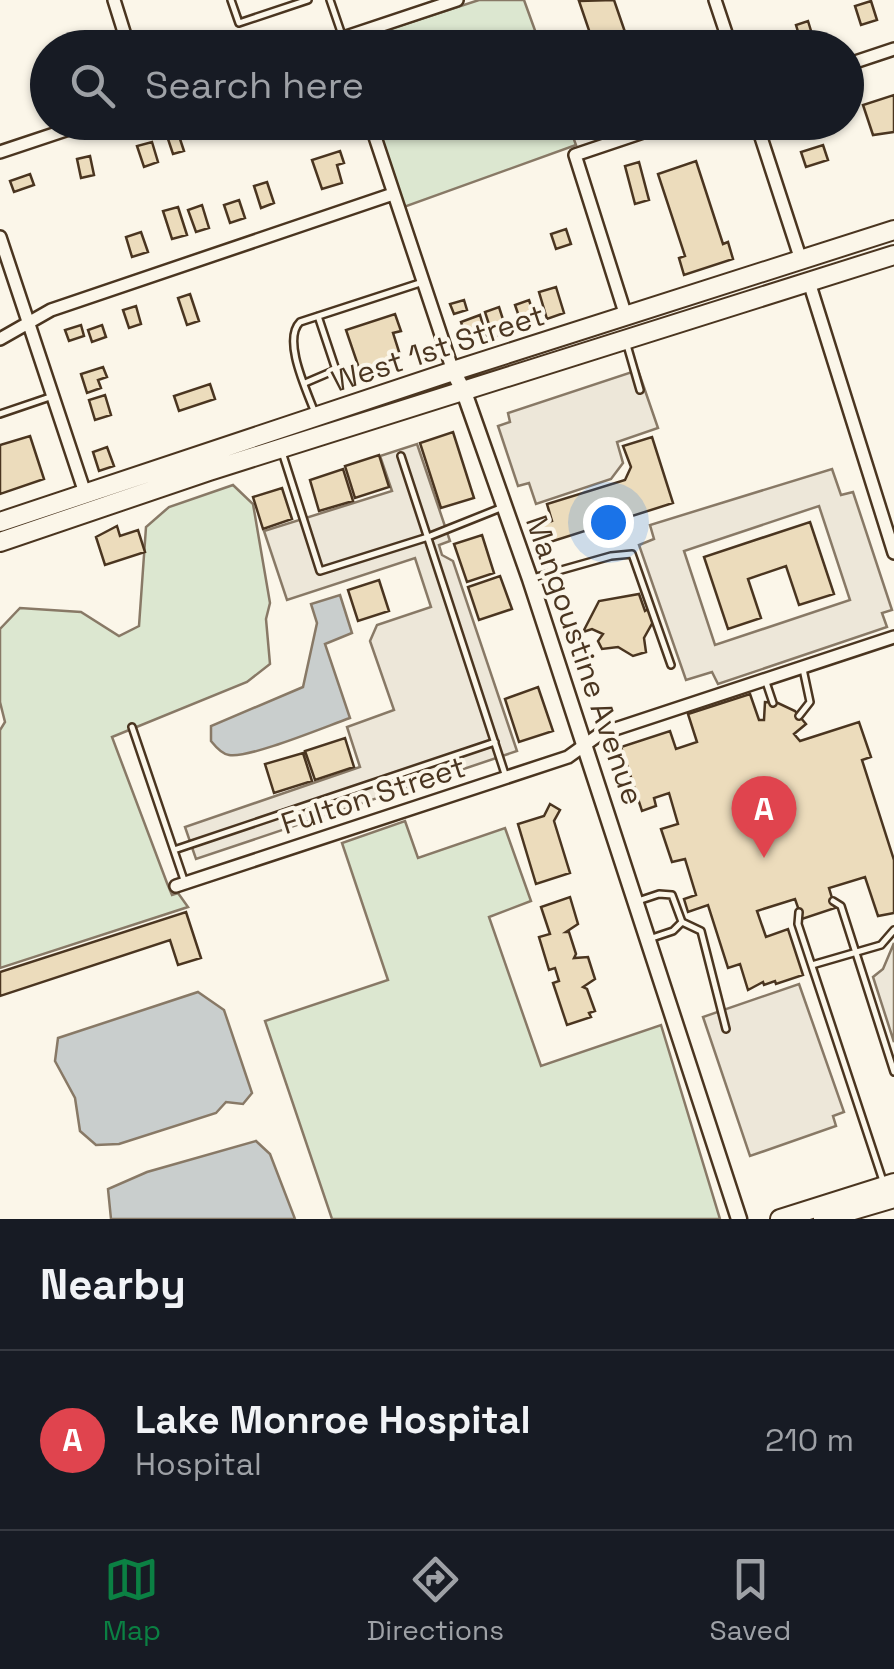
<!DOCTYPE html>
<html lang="en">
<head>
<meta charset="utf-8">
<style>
  :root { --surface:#171b24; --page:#242831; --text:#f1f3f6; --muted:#9ea1a6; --line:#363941; --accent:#0b8043 }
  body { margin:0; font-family:"Space Grotesk",sans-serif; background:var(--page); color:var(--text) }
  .you { position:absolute; left:608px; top:522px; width:35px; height:35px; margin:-25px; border:8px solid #fff; border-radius:50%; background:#1a73e8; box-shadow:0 0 0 15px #1a73e833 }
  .badge { display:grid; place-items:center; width:65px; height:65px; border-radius:50%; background:var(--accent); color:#fff; font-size:32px; font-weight:700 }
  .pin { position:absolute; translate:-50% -82px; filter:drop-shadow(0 2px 5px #0008) }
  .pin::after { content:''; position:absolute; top:52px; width:35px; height:30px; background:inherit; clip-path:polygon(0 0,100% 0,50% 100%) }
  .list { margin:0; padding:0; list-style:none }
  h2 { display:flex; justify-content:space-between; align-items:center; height:130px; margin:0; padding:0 40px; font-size:42px }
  h2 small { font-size:32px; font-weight:400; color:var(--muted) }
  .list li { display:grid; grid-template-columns:65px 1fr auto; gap:30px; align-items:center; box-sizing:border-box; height:180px; padding:0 40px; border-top:2px solid var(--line) }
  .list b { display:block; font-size:38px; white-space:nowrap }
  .list p { margin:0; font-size:32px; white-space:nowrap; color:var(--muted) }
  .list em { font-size:32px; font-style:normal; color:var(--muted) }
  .icon { flex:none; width:55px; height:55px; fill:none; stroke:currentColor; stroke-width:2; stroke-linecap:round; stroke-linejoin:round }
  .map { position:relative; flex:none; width:894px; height:1219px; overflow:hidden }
  .search { position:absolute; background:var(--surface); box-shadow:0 2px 8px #0004; left:30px; right:30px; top:30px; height:110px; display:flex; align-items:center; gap:25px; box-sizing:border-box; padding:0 35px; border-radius:55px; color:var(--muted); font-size:38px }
  .sheet { height:310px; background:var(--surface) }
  nav { display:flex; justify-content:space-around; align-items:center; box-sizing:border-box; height:140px; border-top:2px solid var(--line); background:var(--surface); font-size:28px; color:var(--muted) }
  nav a { display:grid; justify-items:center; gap:5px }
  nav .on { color:var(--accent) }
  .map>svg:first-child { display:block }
  .green { fill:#dce7d0; stroke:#887966; stroke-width:2.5 }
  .parking { fill:#ede7d9; stroke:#887966; stroke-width:2.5; fill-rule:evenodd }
  .water { fill:#c9cecd; stroke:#887966; stroke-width:2.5 }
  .building { fill:#ecdcbc; stroke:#4a3520; stroke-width:2.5 }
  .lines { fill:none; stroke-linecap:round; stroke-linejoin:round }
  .service-casing { stroke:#4a3520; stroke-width:10 }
  .minor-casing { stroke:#4a3520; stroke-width:16 }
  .tertiary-casing { stroke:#4a3520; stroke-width:19 }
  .primary-casing { stroke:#4a3520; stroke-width:22 }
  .service { stroke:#fbf6e9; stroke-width:5 }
  .minor { stroke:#fbf6e9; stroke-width:11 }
  .tertiary { stroke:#fbf6e9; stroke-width:14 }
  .primary { stroke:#fbf6e9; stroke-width:18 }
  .labels { text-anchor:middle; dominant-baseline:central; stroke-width:8; stroke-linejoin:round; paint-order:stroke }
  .street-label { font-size:30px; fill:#4a3520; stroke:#fbf6e9 }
</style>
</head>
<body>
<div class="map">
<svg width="894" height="1219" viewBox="0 0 894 1219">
  <rect width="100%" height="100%" fill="#fbf6e9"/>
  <!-- green -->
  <path class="green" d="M 479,0 L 524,0 L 541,47 L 352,47 L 350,42 Z
    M 376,123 L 568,123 L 576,145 L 404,207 Z
    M 233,485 L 253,504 L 270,603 L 266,619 L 270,664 L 247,682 L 112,737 L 167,883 L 172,895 L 178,893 L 188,907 L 0,968 L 0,730 L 5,722 L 0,702 L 0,629 L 20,608 L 81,612 L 119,636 L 139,626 L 146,527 L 169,507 Z
    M 405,821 L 418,858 L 505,828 L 531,901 L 489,917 L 541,1066 L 661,1025 L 720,1219 L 332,1219 L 265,1021 L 388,980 L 342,843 Z"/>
  <!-- parking -->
  <path class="parking" d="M 638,370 L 658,428 L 617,442 L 623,463 L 611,479 L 536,504 L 529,483 L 518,486 L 498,426 L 510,422 L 508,413 Z
    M 417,444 L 450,541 L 439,545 L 442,555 L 453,561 L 517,751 L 196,859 L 185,827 L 360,767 L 347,727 L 394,710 L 370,641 L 377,625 L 431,607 L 415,558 L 287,600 L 264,531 L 392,491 L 380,456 Z
    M 832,469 L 841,495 L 853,492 L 892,610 L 882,613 L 887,627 L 718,684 L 712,672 L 686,680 L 639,545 L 654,539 L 650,525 ZM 819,506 L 850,600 L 715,645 L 684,551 Z
    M 894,943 L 894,1042 L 873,977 L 883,969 Z
    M 799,984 L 844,1112 L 833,1116 L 836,1126 L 750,1156 L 703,1017 Z"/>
  <!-- water -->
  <path class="water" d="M 340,595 L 352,633 L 325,644 L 350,718 C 327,726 248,759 229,755 C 221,754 215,746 211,741 L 211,726 L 303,687 L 317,623 L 311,604 Z
    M 198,992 L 224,1010 L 252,1093 L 243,1104 L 226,1102 L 216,1113 L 119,1144 L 96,1145 L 80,1131 L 75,1098 L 55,1061 L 58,1038 Z
    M 256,1141 L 270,1154 L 295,1219 L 111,1219 L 108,1189 L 147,1172 Z"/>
  <!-- building -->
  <path class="building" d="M 614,0 L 625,32 L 608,37 L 610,43 L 595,48 L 579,1 Z
    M 871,1 L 877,20 L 861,25 L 855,6 Z
    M 808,21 L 815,44 L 803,48 L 796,25 Z
    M 794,34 L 798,48 L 767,48 L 766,44 Z
    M 894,95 L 894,132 L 873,135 L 863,105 Z
    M 177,130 L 184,151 L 173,154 L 166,133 Z
    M 152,142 L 158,162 L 144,167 L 137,146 Z
    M 823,145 L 828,160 L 806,167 L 801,152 Z
    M 340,151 L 344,163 L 337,165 L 342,183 L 322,189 L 312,160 Z
    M 90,156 L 94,175 L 81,178 L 77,159 Z
    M 696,161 L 723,244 L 728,242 L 733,259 L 684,275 L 679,258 L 685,256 L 658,174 Z
    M 639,162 L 649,200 L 635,204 L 625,166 Z
    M 30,174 L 34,185 L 14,192 L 10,181 Z
    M 267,182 L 274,203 L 261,208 L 254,186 Z
    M 239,200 L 245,218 L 230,223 L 224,205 Z
    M 202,205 L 209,228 L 196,232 L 188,210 Z
    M 178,207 L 187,235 L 172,239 L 163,211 Z
    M 566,229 L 571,244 L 556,249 L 551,234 Z
    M 141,232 L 148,252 L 132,257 L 126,237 Z
    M 556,287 L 564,313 L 547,319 L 539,292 Z
    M 190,294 L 199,321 L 187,325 L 178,298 Z
    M 464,300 L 467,310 L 454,314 L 450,304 Z
    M 529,300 L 537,324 L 523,328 L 515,305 Z
    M 136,306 L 141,324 L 129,328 L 123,310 Z
    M 499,307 L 507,332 L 493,337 L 485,312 Z
    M 395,314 L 401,331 L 393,333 L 401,358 L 360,371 L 346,330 Z
    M 480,315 L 487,339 L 469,345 L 461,322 Z
    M 81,325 L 84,336 L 69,341 L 65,330 Z
    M 102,325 L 106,337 L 92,342 L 88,330 Z
    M 103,367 L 107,377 L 98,380 L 101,388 L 87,393 L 81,374 Z
    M 210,384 L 215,399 L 179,411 L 174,396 Z
    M 105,395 L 111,415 L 95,420 L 89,400 Z
    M 453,432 L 474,498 L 441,508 L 420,443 Z
    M 30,436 L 44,479 L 0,494 L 0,445 Z
    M 652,437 L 673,503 L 547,543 L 540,525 L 552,521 L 547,504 L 625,480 L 631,467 L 623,446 Z
    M 107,447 L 114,466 L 99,471 L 93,452 Z
    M 379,455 L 389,487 L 355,498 L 345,466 Z
    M 343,469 L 353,501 L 319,511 L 310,480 Z
    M 282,488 L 292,519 L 263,529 L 253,497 Z
    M 810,522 L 834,594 L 799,605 L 786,566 L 748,579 L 761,618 L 728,629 L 704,557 Z
    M 117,526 L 120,536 L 138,530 L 145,552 L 105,565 L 96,537 Z
    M 482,535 L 494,573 L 467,582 L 454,544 Z
    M 500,576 L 512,609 L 479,620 L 468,587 Z
    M 379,580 L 389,611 L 358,621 L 348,590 Z
    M 639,594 L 645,611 L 650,608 L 654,620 L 644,638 L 646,652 L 633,656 L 618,647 L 602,649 L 598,641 L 603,634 L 592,629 L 583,632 L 599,601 Z
    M 538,687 L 553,731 L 519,742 L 505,699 Z
    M 750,694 L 759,720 L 764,720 L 765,702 L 778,703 L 795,711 L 806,724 L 794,734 L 800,741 L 859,722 L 871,757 L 862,760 L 894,860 L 894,913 L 878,916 L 865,877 L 829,888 L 835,908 L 802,919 L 795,899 L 757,911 L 766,937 L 788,929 L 803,975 L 776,984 L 775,981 L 764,985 L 763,982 L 748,990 L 740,964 L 728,968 L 708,905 L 688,912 L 684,899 L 696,895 L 685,859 L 672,862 L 661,829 L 678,824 L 669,793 L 654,798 L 656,806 L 642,811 L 621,747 L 670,731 L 676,749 L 697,742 L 688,714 Z
    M 345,738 L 354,767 L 315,780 L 305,751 Z
    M 303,753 L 312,781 L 274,793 L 265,764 Z
    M 550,804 L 560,810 L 554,821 L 570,873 L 536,884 L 518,824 L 544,816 Z
    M 570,897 L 578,924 L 566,932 L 569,932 L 576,954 L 574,958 L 588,957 L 595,979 L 583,987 L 587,989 L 595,1011 L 589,1013 L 591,1017 L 567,1025 L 553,983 L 559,981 L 555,968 L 549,970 L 539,937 L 550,934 L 541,907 Z
    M 186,912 L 201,958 L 178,965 L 170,940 L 0,996 L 0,972 Z"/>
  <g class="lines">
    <defs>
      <path id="service" d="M 231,0 L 239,23 L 308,0
        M 330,0 L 342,35
        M 627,345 L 640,390
        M 305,383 L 333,371 L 335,367 L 318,316
        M 315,413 C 307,391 282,340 300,322 L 423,282
        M 0,414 L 50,397
        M 282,452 L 320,571 L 428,537 L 503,507
        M 401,456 L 505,774
        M 533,578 L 611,556 L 632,554 L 671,665
        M 766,682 L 773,703
        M 799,716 L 810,702 L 803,669
        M 132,727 L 184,880
        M 174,850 L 495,742
        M 638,901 L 659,894 L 672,895 L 682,922 L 673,931 L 652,938
        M 833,901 L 841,906 L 894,1072
        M 799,912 L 798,924 L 884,1184
        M 682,922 L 701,931 L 726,1029
        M 812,965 L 881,945 L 894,930"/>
      <path id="minor" d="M 114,0 L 129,48
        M 715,0 L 731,48
        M 313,48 L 457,0
        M 846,65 L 894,49
        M 370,122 L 453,371
        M 756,122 L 801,260
        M 0,152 L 90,122
        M 0,237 L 85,493
        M 809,282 L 894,553
        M 626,316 L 575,155 L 673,122
        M 0,339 L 51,310 L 393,194
        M 176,886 L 568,757 L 600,734 L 894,637"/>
      <path id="tertiary" d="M 453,371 L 464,392 L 530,579 L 739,1219"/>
      <path id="primary" d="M 0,522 L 453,371 L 894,230
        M 0,542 L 209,471 L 894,255
        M 780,1219 L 894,1183
        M 823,1219 L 894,1198"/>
    </defs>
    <!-- service casing -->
    <use href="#service" class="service-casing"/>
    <!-- minor casing -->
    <use href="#minor" class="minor-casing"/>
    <!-- tertiary casing -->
    <use href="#tertiary" class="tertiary-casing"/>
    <!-- primary casing -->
    <use href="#primary" class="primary-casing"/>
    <!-- service -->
    <use href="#service" class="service"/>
    <!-- minor -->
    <use href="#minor" class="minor"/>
    <!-- tertiary -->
    <use href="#tertiary" class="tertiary"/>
    <!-- primary -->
    <use href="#primary" class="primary"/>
  </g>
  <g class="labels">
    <!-- street labels -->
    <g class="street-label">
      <text transform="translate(438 348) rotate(-18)">West 1st Street</text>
      <text transform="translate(585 660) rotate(71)">Mangoustine Avenue</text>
      <text transform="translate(373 795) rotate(-18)">Fulton Street</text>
    </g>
  </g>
</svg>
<div class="you"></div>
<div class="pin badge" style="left:764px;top:858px;background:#e0444e">A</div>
<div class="search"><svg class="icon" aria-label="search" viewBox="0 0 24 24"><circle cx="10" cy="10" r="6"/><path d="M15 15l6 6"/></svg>Search here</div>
</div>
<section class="sheet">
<h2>Nearby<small></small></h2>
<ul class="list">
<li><span class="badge" style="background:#e0444e">A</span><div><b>Lake Monroe Hospital</b><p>Hospital</p></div><em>210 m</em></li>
</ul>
</section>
<nav>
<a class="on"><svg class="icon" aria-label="map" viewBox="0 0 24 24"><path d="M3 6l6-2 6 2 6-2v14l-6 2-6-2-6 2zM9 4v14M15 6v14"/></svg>Map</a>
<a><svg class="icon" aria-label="directions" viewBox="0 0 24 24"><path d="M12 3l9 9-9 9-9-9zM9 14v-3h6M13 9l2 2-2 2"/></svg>Directions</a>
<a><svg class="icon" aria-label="saved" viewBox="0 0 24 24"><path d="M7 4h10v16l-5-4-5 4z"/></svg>Saved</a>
</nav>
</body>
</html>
